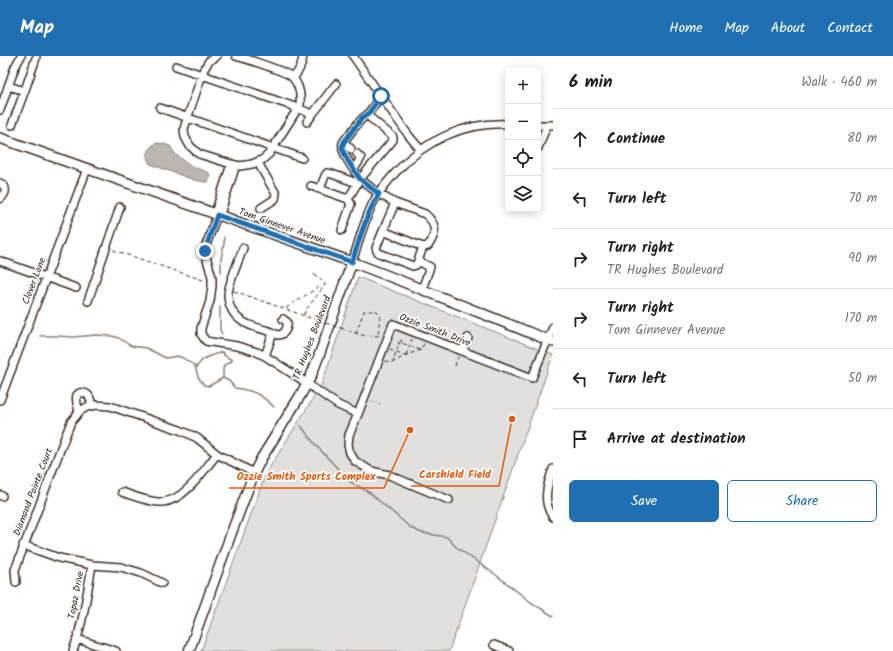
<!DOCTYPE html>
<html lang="en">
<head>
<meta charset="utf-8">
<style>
  :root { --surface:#fff; --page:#f6f6f6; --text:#222; --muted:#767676; --line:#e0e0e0; --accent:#1f6fb2 }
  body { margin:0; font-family:Kalam,sans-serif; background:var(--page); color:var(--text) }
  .controls { position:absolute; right:12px; top:12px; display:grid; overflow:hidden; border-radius:6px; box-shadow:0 2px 10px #0003 }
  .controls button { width:36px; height:36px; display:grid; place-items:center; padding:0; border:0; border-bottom:1px solid var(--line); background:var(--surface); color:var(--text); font:20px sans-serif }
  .stop { position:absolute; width:12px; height:12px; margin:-9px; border:3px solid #1f6fb2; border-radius:50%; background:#fff }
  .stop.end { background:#1f6fb2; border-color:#fff; box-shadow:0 1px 4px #0008 }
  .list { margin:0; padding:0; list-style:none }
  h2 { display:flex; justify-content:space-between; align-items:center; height:52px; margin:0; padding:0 16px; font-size:17px }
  h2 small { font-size:13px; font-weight:400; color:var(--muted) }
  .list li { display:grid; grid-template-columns:26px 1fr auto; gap:12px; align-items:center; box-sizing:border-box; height:60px; padding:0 16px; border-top:1px solid var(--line) }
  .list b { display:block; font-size:15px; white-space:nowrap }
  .list p { margin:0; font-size:13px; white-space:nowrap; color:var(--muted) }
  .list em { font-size:13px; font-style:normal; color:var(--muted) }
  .actions { display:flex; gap:8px; padding:12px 16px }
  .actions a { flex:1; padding:9px 0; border:1px solid var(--accent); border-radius:6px; text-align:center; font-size:14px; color:var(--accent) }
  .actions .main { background:var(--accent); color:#fff }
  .icon { flex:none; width:22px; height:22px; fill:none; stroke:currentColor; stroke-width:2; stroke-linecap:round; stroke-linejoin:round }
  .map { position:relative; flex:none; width:553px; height:595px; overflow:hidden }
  header { display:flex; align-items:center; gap:24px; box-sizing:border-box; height:56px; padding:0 20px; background:var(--accent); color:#fff }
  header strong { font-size:19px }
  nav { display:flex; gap:22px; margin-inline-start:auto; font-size:14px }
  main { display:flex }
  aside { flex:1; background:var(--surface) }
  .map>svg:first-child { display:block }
  .green { fill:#e2e0de; stroke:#8e857e }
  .water { fill:#bcb6b3; stroke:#887e77 }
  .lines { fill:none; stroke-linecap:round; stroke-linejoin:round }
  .stream { stroke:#887e77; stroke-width:1.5 }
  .minor-casing { stroke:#3b2a1e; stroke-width:10 }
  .major-casing { stroke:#3b2a1e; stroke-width:12 }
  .path { stroke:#3b2a1e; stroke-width:1; stroke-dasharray:4 3; stroke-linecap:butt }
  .minor { stroke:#fff; stroke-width:7 }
  .major { stroke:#fff; stroke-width:9 }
  .path-bridge { stroke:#3b2a1e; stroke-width:1; stroke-dasharray:4 3; stroke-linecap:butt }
  .route { stroke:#1f6fb2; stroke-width:5 }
  .labels { text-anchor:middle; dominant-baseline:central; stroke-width:3.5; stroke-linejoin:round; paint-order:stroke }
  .street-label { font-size:10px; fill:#3b2a1e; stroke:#fff }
  .leader { fill:none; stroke:#e8590c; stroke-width:1.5 }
  .callout-dot { fill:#e8590c; stroke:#fff; stroke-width:1.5 }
  .callout-label { font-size:11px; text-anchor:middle; font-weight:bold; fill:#e8590c; stroke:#fff; stroke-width:3.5; stroke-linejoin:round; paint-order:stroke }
</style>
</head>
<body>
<header>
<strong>Map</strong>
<nav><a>Home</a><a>Map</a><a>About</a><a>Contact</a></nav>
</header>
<main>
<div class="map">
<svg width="553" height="595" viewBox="0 0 553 595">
  <rect width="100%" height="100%" fill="#fff"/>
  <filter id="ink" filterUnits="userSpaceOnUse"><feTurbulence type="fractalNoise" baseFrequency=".025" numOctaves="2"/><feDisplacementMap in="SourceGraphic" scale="8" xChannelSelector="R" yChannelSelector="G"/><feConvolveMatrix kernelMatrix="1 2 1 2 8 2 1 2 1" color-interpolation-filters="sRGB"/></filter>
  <g filter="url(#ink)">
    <!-- green -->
    <path class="green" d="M 358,221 L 553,299 L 449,595 L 201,595 L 266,417 L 321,330 Z"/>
    <!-- water -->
    <path class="water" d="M 157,87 L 164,88 L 170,90 L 175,98 L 190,109 L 199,113 L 209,117 L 210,120 L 208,126 L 205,126 L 194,124 L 150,108 L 147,102 C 148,96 150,89 157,87 Z"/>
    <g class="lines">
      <!-- stream -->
      <path class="stream" d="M 221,216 L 221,203 L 224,188 L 224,181
        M 220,250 L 220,274 L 222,278
        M 40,280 L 56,280 L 73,281 L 97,279 L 112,280 L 119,282 L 131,290 L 146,292 L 166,302 L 177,300 L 183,302 L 195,310 L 198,321 L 204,329 L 209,330 L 223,322 L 229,325 L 235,332 C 253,334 262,339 274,351
        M 196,312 C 203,300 211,300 222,296 L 225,300 L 232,304 L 232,305 L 224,309 L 223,313 L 223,322
        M 301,370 L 314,387 L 349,425 L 370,437 L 411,472 L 422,477 L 447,481 L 456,491 L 496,519 L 532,547 L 553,560"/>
      <defs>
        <path id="minor" d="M 217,0 L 209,5 L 204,13 L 187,63 L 184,73 L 185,81 L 190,90 L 199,98 L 231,108 L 240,110 L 252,108 L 262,104 L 269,98 L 300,49 C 301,39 300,29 292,21 C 287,16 245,2 236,0
          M 353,0 L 409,80 L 420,93
          M 176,10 L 298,52 L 307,56 L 312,59
          M 293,22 C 299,16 302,9 303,0
          M 8,30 L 22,34 L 25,34 L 36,2
          M 381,40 L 367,59 L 393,81 L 393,84 L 360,123 L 379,138 L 395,147 L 425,158 C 437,168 437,177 428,190 L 423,191
          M 160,52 L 302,102
          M 0,54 L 15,11 L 21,0
          M 307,66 L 312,59 L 336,28
          M 12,69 L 25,34
          M 538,69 L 553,69
          M 344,86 L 351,93
          M 538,92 L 547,69
          M 258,106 L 261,112 L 276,138 L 275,143 L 261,152
          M 236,109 L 221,155 L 217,159 L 205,192 L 205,197 L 212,221 L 212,230 L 210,245 L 201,272 L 201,278 L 203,281 L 206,285 L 211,286 L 237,290 L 257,296 L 265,300 L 296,320 L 338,349 L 358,358 L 393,268 L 532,322 L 553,271
          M 354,113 L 361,102 L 357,98
          M 0,127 C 8,131 6,138 0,143
          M 311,130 L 348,143 L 360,123 C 355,115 340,97 343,87 C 345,83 349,79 352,75 C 357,69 360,63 367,59
          M 320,133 L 325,120 L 327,117 L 332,118 L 357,127
          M 395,147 L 383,175 L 423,191 L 418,205 L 430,211 L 422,233
          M 217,159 L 216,154 L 231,108
          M 342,174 L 351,148 L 348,143
          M 383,175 L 376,192 L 377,195 L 379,197 L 413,210 L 416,209 L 418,205
          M 243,192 C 240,202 227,231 228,239 C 228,246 231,254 236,260 C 244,269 258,272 269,275 C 272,276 275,278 278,279 C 285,279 288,271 287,266 L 283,263
          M 0,205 L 76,232
          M 352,206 C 359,186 364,164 374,145 C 380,134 388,125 396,116 C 425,84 465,66 508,68
          M 88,245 L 120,151
          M 462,295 L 468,282
          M 265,300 L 273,277
          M 0,344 L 87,113
          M 79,356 C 78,351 75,344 77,339 C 79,337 81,336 83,337 C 90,337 91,345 92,350
          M 358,358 L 349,379 L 348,389 L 350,397 L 355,405 L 371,415 L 389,419 L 449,444
          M 553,413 C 547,429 542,446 553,461
          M 122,436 C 133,440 152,447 163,446 C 185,444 204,414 217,398
          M 0,439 L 2,440
          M 23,489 L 59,502 L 92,509 C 87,538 83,567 73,595
          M 92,509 L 121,511 L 141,517 L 162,527
          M 16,526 L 15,514 L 65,381 L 71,366 L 80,355 L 87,351 L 96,349 L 110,350 L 180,374 L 191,379 L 197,382 L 217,398 L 254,417
          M 77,583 L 116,595
          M 494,589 L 509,595"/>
        <path id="major" d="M 0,82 L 352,206 L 391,221 L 553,286
          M 189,595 L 231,478 L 254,417 L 261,403 L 300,340 L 311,320 L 320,297 L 352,206"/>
      </defs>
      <!-- minor casing -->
      <use href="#minor" class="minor-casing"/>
      <!-- major casing -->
      <use href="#major" class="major-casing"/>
      <!-- path -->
      <path class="path" d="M 113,194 L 206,225
        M 234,235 L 319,265
        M 286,252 L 314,234 L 319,231 L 322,233
        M 304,259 L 305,255 L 325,229 C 324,224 318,221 313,218
        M 341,272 L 361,279 L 382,280
        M 356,277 L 364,255 L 377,255 L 380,258 L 378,280
        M 402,287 L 401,284 L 398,285 L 399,288 L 402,287 L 420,294
        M 390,293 L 407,300
        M 406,299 L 412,283
        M 385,305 L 392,307 L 399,288
        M 392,307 L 406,299 L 421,294 L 424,287
        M 455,310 L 458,301
        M 371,345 L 380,348"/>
      <!-- minor -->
      <use href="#minor" class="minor"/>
      <!-- major -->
      <use href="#major" class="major"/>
      <!-- path-bridge -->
      <path class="path-bridge" d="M 319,265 L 341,272"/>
    </g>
  </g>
  <g class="lines" filter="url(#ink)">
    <!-- route -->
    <path class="route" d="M 205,195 L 209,182 L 217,159 L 352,206 C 360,183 366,158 379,138 L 360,123 L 348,105 L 344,97 L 342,91 L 344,86 L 362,62 L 367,59 L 381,40"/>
  </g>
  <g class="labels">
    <!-- street labels -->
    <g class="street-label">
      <text transform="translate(282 170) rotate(19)">Tom Ginnever Avenue</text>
      <text transform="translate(34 225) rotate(-69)">Clover Lane</text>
      <text transform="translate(435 274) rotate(21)">Ozzie Smith Drive</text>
      <text transform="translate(312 282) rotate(-69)">TR Hughes Boulevard</text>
      <text transform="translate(33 436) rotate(-69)">Diamond Pointe Court</text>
      <text transform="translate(76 539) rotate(-79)">Topaz Drive</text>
    </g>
  </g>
  <!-- callouts -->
  <path class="leader" d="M512 363L499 430H411M410 374L384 432H229"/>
  <g class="callout-dot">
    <circle cx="512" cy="363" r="4"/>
    <circle cx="410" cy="374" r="4"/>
  </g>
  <g class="callout-label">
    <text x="455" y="422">Carshield Field</text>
    <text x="306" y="424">Ozzie Smith Sports Complex</text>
  </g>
</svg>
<div class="controls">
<button>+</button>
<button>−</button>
<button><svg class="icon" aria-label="locate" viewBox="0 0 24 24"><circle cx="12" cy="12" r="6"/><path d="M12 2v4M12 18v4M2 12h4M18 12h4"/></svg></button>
<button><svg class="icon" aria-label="layers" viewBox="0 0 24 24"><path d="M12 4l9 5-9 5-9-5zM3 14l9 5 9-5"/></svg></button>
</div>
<div class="stop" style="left:381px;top:40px"></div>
<div class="stop end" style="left:205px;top:195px"></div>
</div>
<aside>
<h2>6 min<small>Walk · 460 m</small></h2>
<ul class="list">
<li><svg class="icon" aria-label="ahead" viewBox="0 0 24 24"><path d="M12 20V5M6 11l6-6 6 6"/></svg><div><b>Continue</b></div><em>80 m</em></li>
<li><svg class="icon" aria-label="left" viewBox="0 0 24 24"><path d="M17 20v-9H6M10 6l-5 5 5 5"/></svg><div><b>Turn left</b></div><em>70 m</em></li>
<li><svg class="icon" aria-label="right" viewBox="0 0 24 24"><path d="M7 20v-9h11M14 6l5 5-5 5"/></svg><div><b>Turn right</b><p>TR Hughes Boulevard</p></div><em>90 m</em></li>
<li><svg class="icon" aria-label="right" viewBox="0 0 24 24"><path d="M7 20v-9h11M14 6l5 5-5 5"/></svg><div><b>Turn right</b><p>Tom Ginnever Avenue</p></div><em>170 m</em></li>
<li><svg class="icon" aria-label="left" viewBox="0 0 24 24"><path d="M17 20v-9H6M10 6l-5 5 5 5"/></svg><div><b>Turn left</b></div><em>50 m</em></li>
<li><svg class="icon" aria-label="arrive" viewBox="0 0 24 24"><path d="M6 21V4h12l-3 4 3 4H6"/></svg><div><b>Arrive at destination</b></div></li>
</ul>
<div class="actions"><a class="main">Save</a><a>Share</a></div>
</aside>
</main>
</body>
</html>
